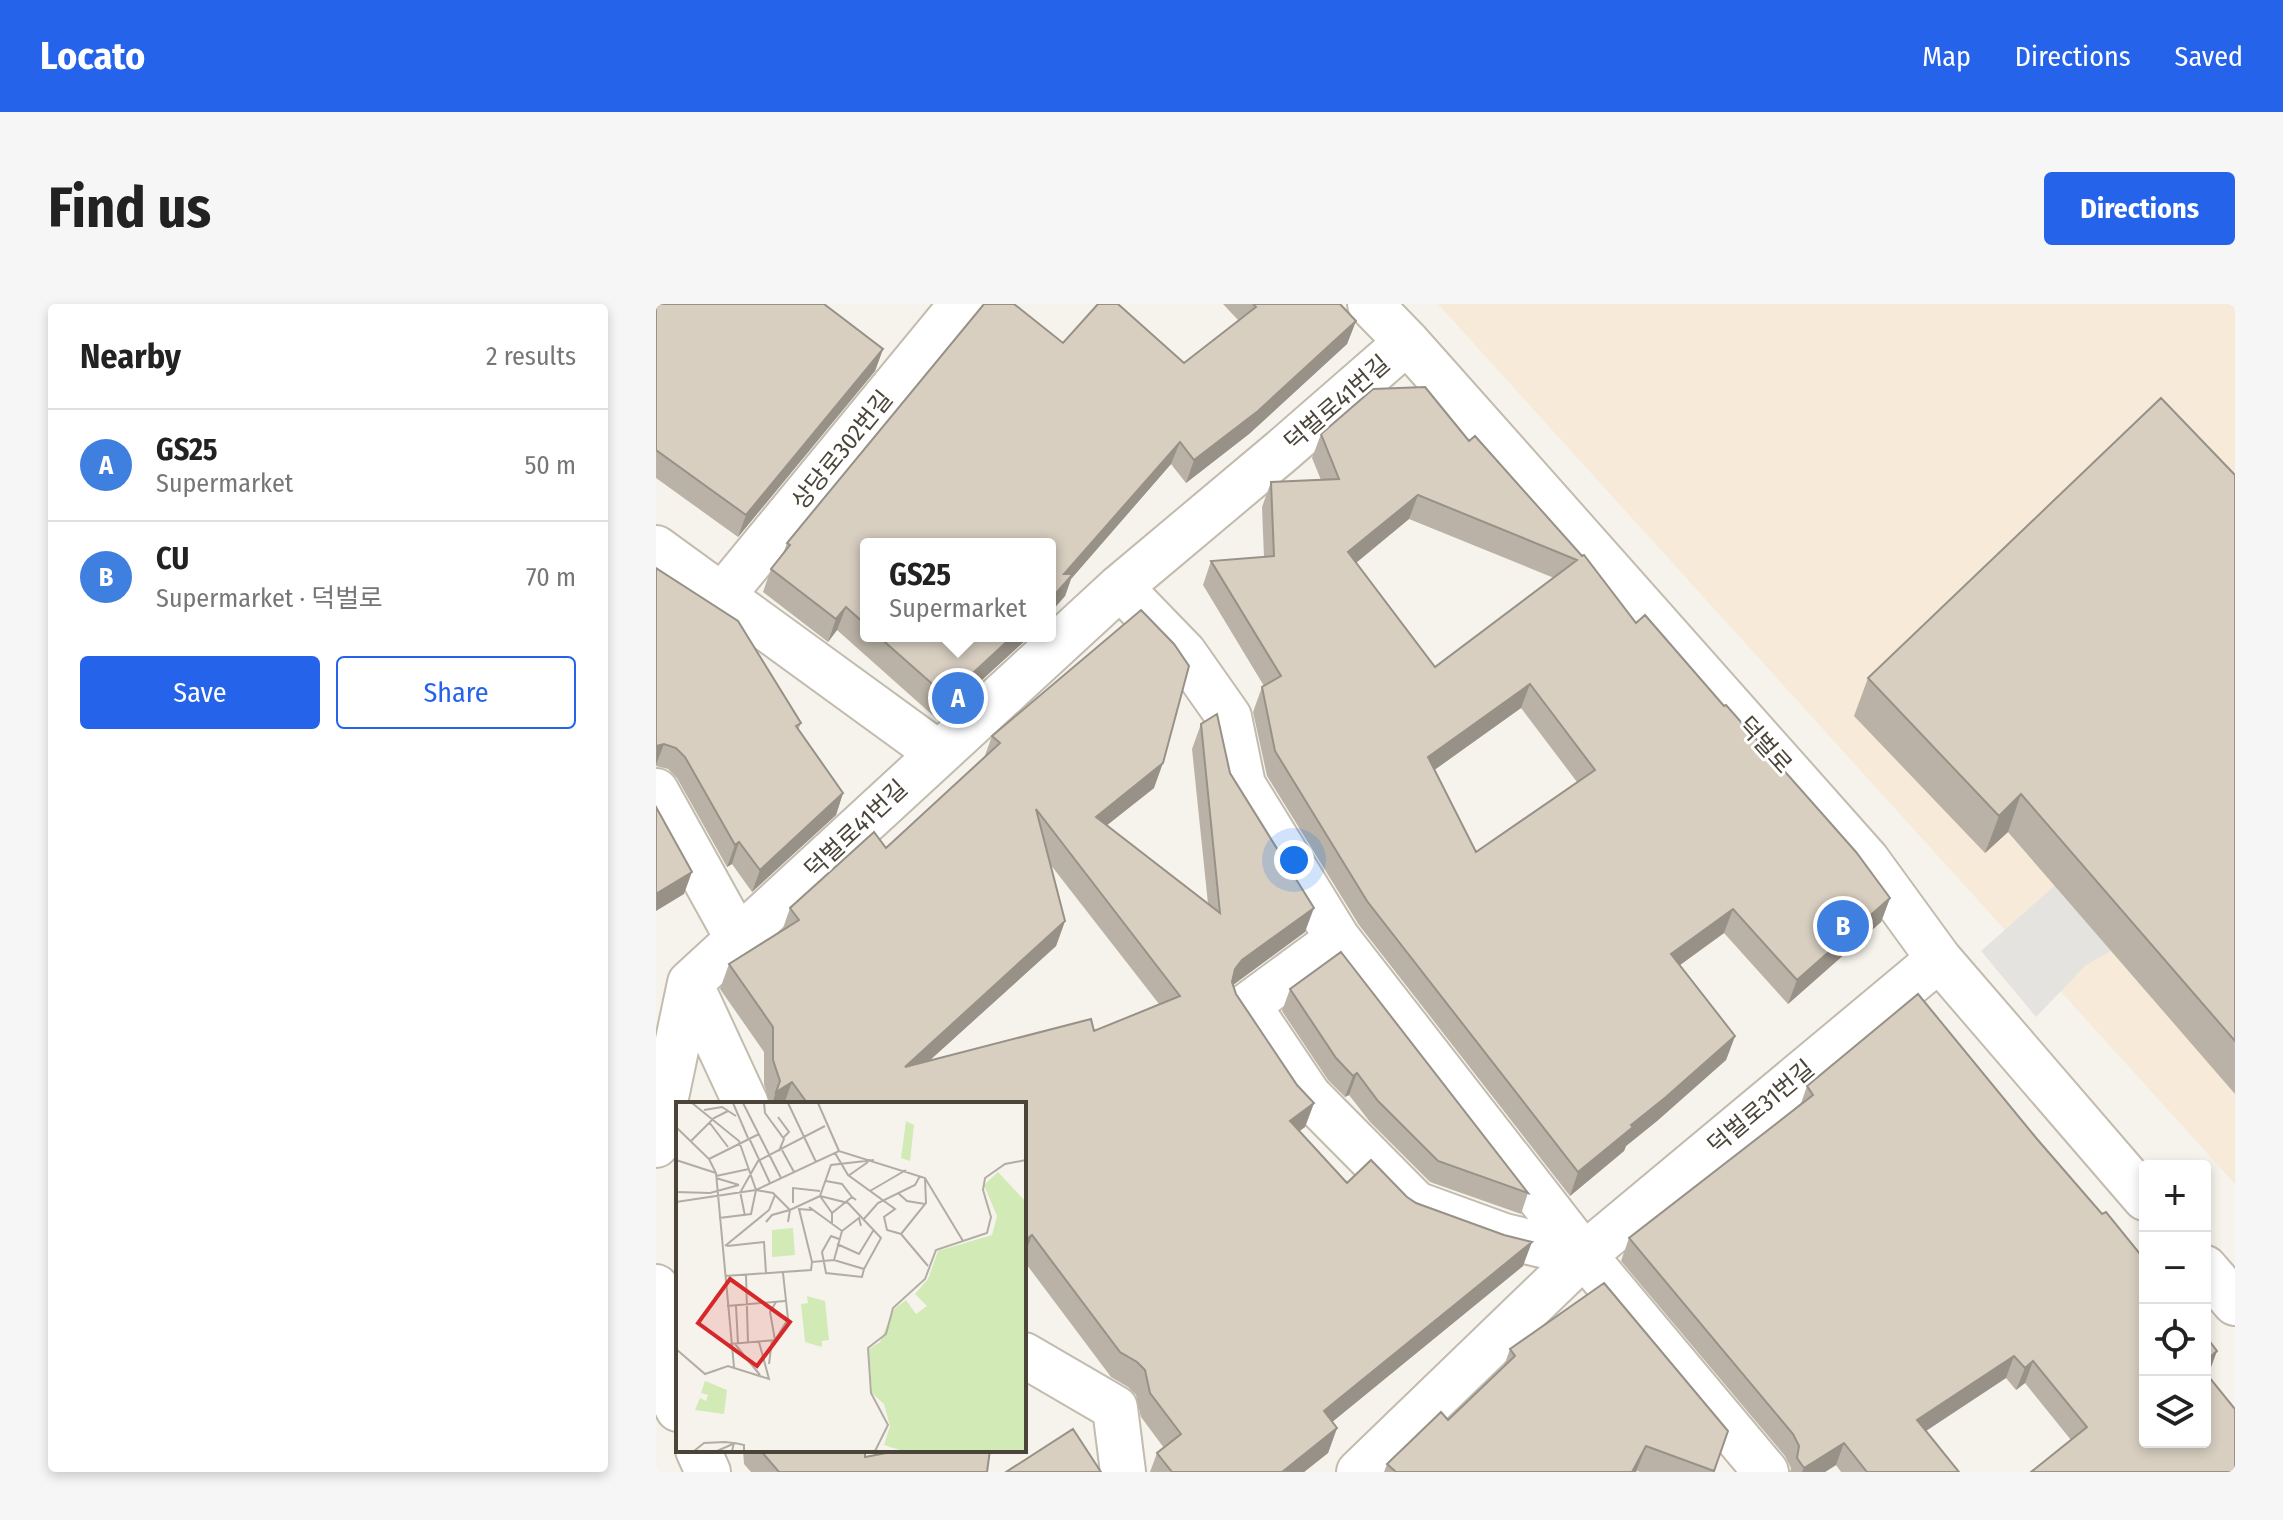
<!DOCTYPE html>
<html lang="en">
<head>
<meta charset="utf-8">
<style>
  :root { --surface:#fff; --page:#f6f6f6; --text:#222; --muted:#767676; --line:#e0e0e0; --accent:#2563eb }
  body { margin:0; font-family:"Fira Sans Condensed","Noto Sans KR",sans-serif; background:var(--page); color:var(--text) }
  .controls { position:absolute; right:24px; bottom:24px; display:grid; overflow:hidden; border-radius:8px; box-shadow:0 4px 12px #0003 }
  .controls button { width:72px; height:72px; display:grid; place-items:center; padding:0; border:0; border-bottom:2px solid var(--line); background:var(--surface); color:var(--text); font:40px sans-serif }
  .you { position:absolute; left:638px; top:556px; width:28px; height:28px; margin:-20px; border:6px solid #fff; border-radius:50%; background:#1a73e8; box-shadow:0 0 0 12px #1a73e833 }
  .badge { display:grid; place-items:center; width:52px; height:52px; border-radius:50%; background:var(--accent); color:#fff; font-size:26px; font-weight:700 }
  .pin { position:absolute; translate:-50% -50%; border:4px solid #fff; box-shadow:0 2px 8px #0006 }
  .popup { position:absolute; left:204px; top:234px; width:196px; height:104px; box-sizing:border-box; display:grid; place-content:center; border-radius:8px; background:var(--surface); filter:drop-shadow(0 2px 6px #0005); font-size:26px; white-space:nowrap; color:var(--muted) }
  .popup b { font-size:30px; color:var(--text) }
  .popup::after { content:''; position:absolute; left:50%; top:100%; margin-left:-16px; border:16px solid transparent; border-top-color:var(--surface) }
  .list { margin:0; padding:0; list-style:none }
  h2 { display:flex; justify-content:space-between; align-items:center; height:104px; margin:0; padding:0 32px; font-size:34px }
  h2 small { font-size:26px; font-weight:400; color:var(--muted) }
  .list li { display:grid; grid-template-columns:52px 1fr auto; gap:24px; align-items:center; box-sizing:border-box; height:112px; padding:0 32px; border-top:2px solid var(--line) }
  .list b { display:block; font-size:30px; white-space:nowrap }
  .list p { margin:0; font-size:26px; white-space:nowrap; color:var(--muted) }
  .list em { font-size:26px; font-style:normal; color:var(--muted) }
  .actions { display:flex; gap:16px; padding:24px 32px }
  .actions a { flex:1; padding:18px 0; border:2px solid var(--accent); border-radius:8px; text-align:center; font-size:28px; color:var(--accent) }
  .actions .main { background:var(--accent); color:#fff }
  .icon { flex:none; width:44px; height:44px; fill:none; stroke:currentColor; stroke-width:2; stroke-linecap:round; stroke-linejoin:round }
  .map { position:relative; flex:none; width:1579px; height:1168px; overflow:hidden; border-radius:8px }
  header { display:flex; align-items:center; gap:48px; box-sizing:border-box; height:112px; padding:0 40px; background:var(--accent); color:#fff }
  header strong { font-size:38px }
  nav { display:flex; gap:44px; margin-inline-start:auto; font-size:28px }
  .intro { display:flex; align-items:center; justify-content:space-between; box-sizing:border-box; height:192px; padding:0 48px }
  h1 { margin:0; font-size:56px }
  .button { padding:20px 36px; border-radius:8px; background:var(--accent); color:#fff; font-size:28px; font-weight:700 }
  main { display:flex; gap:48px; padding:0 48px }
  aside { flex:1; background:var(--surface); border-radius:8px; box-shadow:0 4px 12px #0003 }
  .map>svg:first-child { display:block }
  .commercial { fill:#f7ead8 }
  .parking { fill:#e5e3e0 }
  .lines { fill:none; stroke-linecap:round; stroke-linejoin:round }
  .minor-casing { stroke:#c2bbae; stroke-width:48 }
  .minor { stroke:#fff; stroke-width:44 }
  .wall { fill:#bab2a6; fill-rule:evenodd }
  .shaded-wall { fill:#979187 }
  .building { fill:#d8cfc1; stroke:#979187; stroke-width:2; fill-rule:evenodd }
  .labels { text-anchor:middle; dominant-baseline:central; stroke-width:6; stroke-linejoin:round; paint-order:stroke }
  .street-label { font-size:24px; fill:#4b4439; stroke:#fff }
  .inset-road { fill:none; stroke:#b2ada4; stroke-width:2 }
  .view { fill:#d62828; fill-opacity:0.15; stroke:#d62828; stroke-width:4 }
  .inset-edge { fill:none; stroke:#4b4439; stroke-width:4 }
</style>
</head>
<body>
<header>
<strong>Locato</strong>
<nav><a>Map</a><a>Directions</a><a>Saved</a></nav>
</header>
<div class="intro"><h1>Find us</h1><a class="button">Directions</a></div>
<main>
<aside>
<h2>Nearby<small>2 results</small></h2>
<ul class="list">
<li><span class="badge" style="background:#3f7fe0">A</span><div><b>GS25</b><p>Supermarket</p></div><em>50 m</em></li>
<li><span class="badge" style="background:#3f7fe0">B</span><div><b>CU</b><p>Supermarket · 덕벌로</p></div><em>70 m</em></li>
</ul>
<div class="actions"><a class="main">Save</a><a>Share</a></div>
</aside>
<div class="map">
<svg width="1579" height="1168" viewBox="0 0 1579 1168">
  <rect width="100%" height="100%" fill="#f6f3ec"/>
  <!-- commercial -->
  <path class="commercial" d="M 782,0 L 1579,0 L 1579,880 Z"/>
  <!-- parking -->
  <path class="parking" d="M 1579,422 L 1508,617 L 1430,661 L 1380,713 L 1325,647 Z"/>
  <g class="lines">
    <defs>
      <path id="minor" d="M 714,0 L 751,38 L 1211,556 L 1283,655 L 1489,894
        M 0,244 L 282,449
        M 464,283 L 528,349 L 573,413 L 587,481 L 682,635 L 928,951 L 1110,1168
        M 66,292 L 306,0
        M 0,487 L 82,635
        M 682,635 L 592,701 L 653,792 L 760,900 L 848,932 L 928,951
        M 34,679 L 464,283 L 626,147 L 751,38
        M 34,679 L 90,800
        M 0,841 L 34,679
        M 1549,964 L 1579,999
        M 0,983 L 7,1074 L 22,1105
        M 368,1051 L 459,1104 L 467,1168
        M 42,1146 L 52,1168
        M 703,1168 L 928,951 L 1283,655"/>
    </defs>
    <!-- minor casing -->
    <use href="#minor" class="minor-casing"/>
    <!-- minor -->
    <use href="#minor" class="minor"/>
  </g>
  <!-- wall -->
  <path class="wall" d="M 0,0 L 227,45 L 219,67 L 82,233 L 0,174 Z
    M 567,0 L 684,0 L 700,17 L 691,40 L 593,130 L 530,179 L 515,160 L 415,275 L 409,292 L 394,309 L 394,240 L 210,240 L 210,332 L 374,332 L 282,416 L 181,326 L 172,338 L 107,288 L 115,265 L 128,247 L 131,239 L 407,39 L 528,59 L 583,17 Z
    M 665,130 L 813,137 L 1234,594 L 1225,618 L 1132,700 L 1068,629 L 1024,661 L 1079,732 L 1070,756 L 1001,817 L 970,842 L 968,847 L 914,892 L 703,621 L 611,472 L 597,408 L 606,383 L 608,382 L 547,281 L 555,257 L 608,253 L 606,203 L 615,178 L 665,176 L 656,154 ZM 753,215 L 898,274 L 779,363 L 700,259 ZM 865,404 L 921,478 L 820,548 L 778,466 Z
    M 1579,171 L 1579,790 L 1352,528 L 1329,549 L 1198,412 L 1212,374 Z
    M 0,264 L 145,419 L 142,426 L 187,489 L 180,511 L 96,588 L 76,560 L 71,563 L 21,474 L 12,465 L 0,462 Z
    M 545,420 L 574,469 L 649,628 L 577,681 L 580,690 L 641,781 L 658,799 L 649,823 L 643,827 L 691,879 L 751,893 L 867,962 L 676,1118 L 681,1124 L 672,1149 L 648,1168 L 494,1168 L 501,1149 L 508,1144 L 485,1113 L 480,1091 L 472,1083 L 455,1073 L 368,957 L 368,800 L 114,800 L 108,780 L 108,748 L 64,685 L 73,660 L 126,627 L 134,604 L 230,544 L 328,454 L 336,432 L 498,484 L 451,521 L 552,600 L 536,445 ZM 394,560 L 503,700 L 438,727 L 274,756 L 400,642 L 409,617 Z
    M 634,685 L 872,889 L 865,910 L 774,878 L 714,818 L 693,791 L 689,793 L 672,776 L 626,707 Z
    M 1151,782 L 1381,835 L 1549,1031 L 1553,1069 L 1415,1136 L 1369,1079 L 1360,1086 L 1350,1074 L 1270,1127 L 1303,1168 L 1185,1168 L 1180,1161 L 1169,1168 L 1134,1168 L 1135,1164 L 1129,1152 L 965,957 L 973,934 L 1144,802 Z
    M 854,1045 L 1072,1127 L 1058,1168 L 984,1168 L 981,1167 L 980,1168 L 728,1168 L 731,1160 L 792,1116 L 848,1062 Z
    M 87,1146 L 209,1146 L 209,1153 L 331,1168 L 95,1168 L 88,1160 Z"/>
  <!-- shaded-wall -->
  <path class="shaded-wall" d="M 700,17 L 691,40 L 593,130 L 530,179 L 538,156 Z
    M 227,45 L 219,67 L 82,233 L 90,211 Z
    M 524,138 L 515,160 L 415,275 L 409,292 L 394,309 L 394,296 L 408,270 Z
    M 762,191 L 753,215 L 684,272 L 692,248 Z
    M 190,303 L 181,326 L 172,338 L 180,315 Z
    M 357,332 L 374,332 L 282,416 L 291,393 Z
    M 874,380 L 865,404 L 763,477 L 772,453 Z
    M 8,440 L 0,461 L 0,442 Z
    M 507,459 L 498,484 L 431,537 L 440,513 Z
    M 187,489 L 180,511 L 96,588 L 104,566 Z
    M 1365,490 L 1352,528 L 1329,549 L 1343,512 Z
    M 83,538 L 76,560 L 71,563 L 79,541 Z
    M 36,568 L 28,590 L 0,607 L 0,590 Z
    M 1234,594 L 1225,618 L 1132,700 L 1141,676 Z
    M 658,604 L 649,628 L 577,681 L 570,690 L 579,665 L 586,656 Z
    M 1077,605 L 1068,629 L 1006,674 L 1015,650 Z
    M 409,617 L 400,642 L 240,787 L 249,763 Z
    M 1079,732 L 1070,756 L 1001,817 L 970,842 L 968,847 L 914,892 L 922,868 L 975,821 Z
    M 701,769 L 693,791 L 689,793 L 697,772 Z
    M 136,778 L 128,800 L 116,800 L 120,788 Z
    M 658,799 L 649,823 L 625,841 L 634,817 Z
    M 376,931 L 368,953 L 368,937 Z
    M 876,938 L 867,962 L 659,1132 L 668,1107 Z
    M 1561,1047 L 1553,1069 L 1549,1072 L 1549,1057 Z
    M 1358,1052 L 1350,1074 L 1253,1138 L 1261,1116 Z
    M 1377,1057 L 1369,1079 L 1360,1086 L 1369,1064 Z
    M 681,1124 L 672,1149 L 648,1168 L 626,1168 Z
    M 1188,1139 L 1180,1161 L 1169,1168 L 1146,1168 L 1148,1164 Z
    M 990,1142 L 980,1168 L 976,1168 Z"/>
  <!-- building -->
  <path class="building" d="M 0,0 L 168,0 L 227,45 L 90,211 L 0,146 Z
    M 328,0 L 358,0 L 407,39 L 442,0 L 462,0 L 528,59 L 600,3 L 597,0 L 684,0 L 700,17 L 602,107 L 538,156 L 524,138 L 408,270 L 417,270 L 394,296 L 394,240 L 210,240 L 210,321 L 190,303 L 180,315 L 115,265 L 134,241 L 131,239 Z
    M 769,83 L 813,137 L 819,132 L 926,252 L 928,251 L 980,319 L 989,311 L 1068,402 L 1070,401 L 1200,548 L 1234,594 L 1141,676 L 1077,605 L 1015,650 L 1079,732 L 1010,793 L 975,821 L 977,823 L 922,868 L 711,597 L 619,447 L 606,383 L 625,372 L 555,257 L 618,252 L 615,178 L 683,175 L 665,130 L 717,85 ZM 762,191 L 921,256 L 779,363 L 692,248 ZM 874,380 L 939,466 L 820,548 L 772,453 Z
    M 1505,94 L 1579,171 L 1579,737 L 1365,490 L 1343,512 L 1212,374 Z
    M 0,264 L 82,317 L 145,419 L 140,422 L 187,489 L 104,566 L 83,538 L 79,541 L 29,453 L 20,444 L 8,440 L 0,442 Z
    M 485,306 L 518,340 L 533,362 L 507,459 L 440,513 L 564,609 L 545,420 L 561,410 L 574,469 L 658,604 L 586,656 L 579,665 L 576,678 L 580,690 L 641,781 L 658,799 L 634,817 L 691,879 L 715,856 L 751,893 L 760,899 L 848,931 L 876,938 L 668,1107 L 681,1124 L 626,1168 L 516,1168 L 501,1149 L 525,1130 L 494,1089 L 489,1066 L 481,1058 L 464,1048 L 376,931 L 368,937 L 368,800 L 152,800 L 136,778 L 120,788 L 124,777 L 117,756 L 117,723 L 73,660 L 143,616 L 134,604 L 218,528 L 230,544 L 344,439 L 336,432 ZM 380,505 L 524,692 L 438,727 L 435,715 L 249,763 L 409,617 Z
    M 222,332 L 357,332 L 291,393 Z
    M 0,503 L 36,568 L 0,590 Z
    M 685,648 L 872,889 L 782,857 L 722,797 L 701,769 L 697,772 L 680,754 L 634,685 Z
    M 1262,690 L 1381,835 L 1446,910 L 1450,908 L 1489,956 L 1489,1138 L 1549,1138 L 1549,1068 L 1579,1105 L 1579,1168 L 1375,1168 L 1431,1123 L 1377,1057 L 1369,1064 L 1358,1052 L 1261,1116 L 1303,1168 L 1211,1168 L 1188,1139 L 1148,1164 L 1141,1154 L 1143,1142 L 1137,1130 L 973,934 L 1157,791 L 1151,782 Z
    M 948,979 L 1072,1127 L 1058,1167 L 990,1142 L 976,1168 L 740,1168 L 731,1160 L 785,1108 L 792,1116 L 859,1052 L 854,1045 Z
    M 1549,1031 L 1561,1047 L 1549,1057 Z
    M 417,1125 L 445,1168 L 350,1168 Z
    M 104,1146 L 209,1146 L 209,1153 L 246,1146 L 334,1146 L 331,1168 L 123,1168 Z"/>
  <g class="labels">
    <!-- street labels -->
    <g class="street-label">
      <text transform="translate(681 99) rotate(-41)">덕벌로41번길</text>
      <text transform="translate(186 146) rotate(-51)">상당로302번길</text>
      <text transform="translate(1109 441) rotate(48)">덕벌로</text>
      <text transform="translate(200 525) rotate(-43)">덕벌로41번길</text>
      <text transform="translate(1105 803) rotate(-40)">덕벌로31번길</text>
    </g>
  </g>
  <!-- overview -->
  <g transform="translate(20 798)">
    <rect width="350" height="350" fill="#f6f3ec"/>
    <path d="M 230,19 L 238,23 L 234,59 L 225,56 ZM 322,70 L 350,100 L 350,349 L 227,349 L 208,343 L 214,324 L 208,302 L 196,291 L 193,247 L 204,240 L 218,207 L 230,198 L 240,212 L 251,204 L 239,192 L 252,177 L 262,149 L 316,133 L 321,114 L 308,83 ZM 117,126 L 119,153 L 96,155 L 96,128 ZM 131,194 L 149,199 L 153,238 L 146,239 L 146,245 L 129,240 L 125,202 L 132,201 ZM 29,279 L 51,288 L 48,312 L 19,308 L 24,296 L 30,299 L 32,293 L 25,291 Z" fill="#d2eab5"/>
    <path class="inset-road" d="M 16,1 L 63,39 L 80,88 L 75,112 L 43,116M 57,1 L 72,36M 67,1 L 105,76M 88,1 L 89,11 L 108,37 L 103,49M 112,1 L 140,60M 142,1 L 163,49M 28,8 L 46,5 L 60,14M 102,15 L 113,30 L 108,35M 33,20 L 52,45M 0,25 L 33,57 L 40,71 L 58,265M 73,36 L 94,81M 15,39 L 38,16 L 52,9M 106,48 L 118,70M 159,51 L 172,73 L 219,107 L 208,115 L 211,128 L 225,132 L 252,164M 33,57 L 83,32M 0,58 L 40,71M 40,74 L 73,67M 172,74 L 192,60M 40,76 L 63,83M 150,79 L 166,82 L 176,95M 80,88 L 97,91 L 114,108 L 144,94M 64,89 L 69,114M 65,89 L 82,59 L 149,24M 194,89 L 230,68M 0,90 L 34,91 L 63,83M 222,91 L 231,99 L 249,102M 144,94 L 155,63 L 198,58M 144,94 L 156,111 L 156,122M 0,100 L 80,88 L 163,49 L 249,76 L 287,139M 117,101 L 117,86 L 144,89M 133,105 L 166,129M 136,108 L 123,107 L 136,160 L 158,158 L 188,167 L 205,136 L 172,101 L 144,94M 156,111 L 176,95 L 180,98M 187,118 L 202,101 L 239,83 L 244,74M 90,120 L 96,113 L 114,108 L 112,120M 225,132 L 250,101 L 249,76M 163,137 L 155,134 L 146,150 L 150,171 L 186,175 L 188,167M 161,142 L 183,152 L 197,129M 49,144 L 93,108 L 99,93M 51,144 L 88,140 L 90,171M 158,158 L 166,129 L 183,116 L 185,124M 70,173 L 72,241M 49,174 L 135,168 L 136,160M 51,204 L 109,199M 60,204 L 62,242M 99,238 L 112,217 L 107,171M 99,238 L 94,210 L 100,200M 54,242 L 99,238M 59,242 L 84,273M 0,247 L 29,272 L 52,264 L 93,277 L 83,240M 93,262 L 96,238M 18,349 L 28,341 L 49,340 L 58,341 L 56,349M 41,349 L 59,341 L 68,343 L 68,349M 199,349 L 212,323 L 195,291 L 192,246 L 210,232 L 217,206 L 249,177 L 260,148 L 311,131 L 315,115 L 307,88 L 309,76 L 329,62 L 350,58"/>
    <path class="view" d="M 54,177 L 114,220 L 81,264 L 22,221 Z"/>
    <rect width="350" height="350" class="inset-edge"/>
  </g>
</svg>
<div class="controls">
<button>+</button>
<button>−</button>
<button><svg class="icon" aria-label="locate" viewBox="0 0 24 24"><circle cx="12" cy="12" r="6"/><path d="M12 2v4M12 18v4M2 12h4M18 12h4"/></svg></button>
<button><svg class="icon" aria-label="layers" viewBox="0 0 24 24"><path d="M12 4l9 5-9 5-9-5zM3 14l9 5 9-5"/></svg></button>
</div>
<div class="you"></div>
<div class="pin badge" style="left:302px;top:394px;background:#3f7fe0">A</div>
<div class="popup"><b>GS25</b>Supermarket</div>
<div class="pin badge" style="left:1187px;top:622px;background:#3f7fe0">B</div>
</div>
</main>
</body>
</html>
